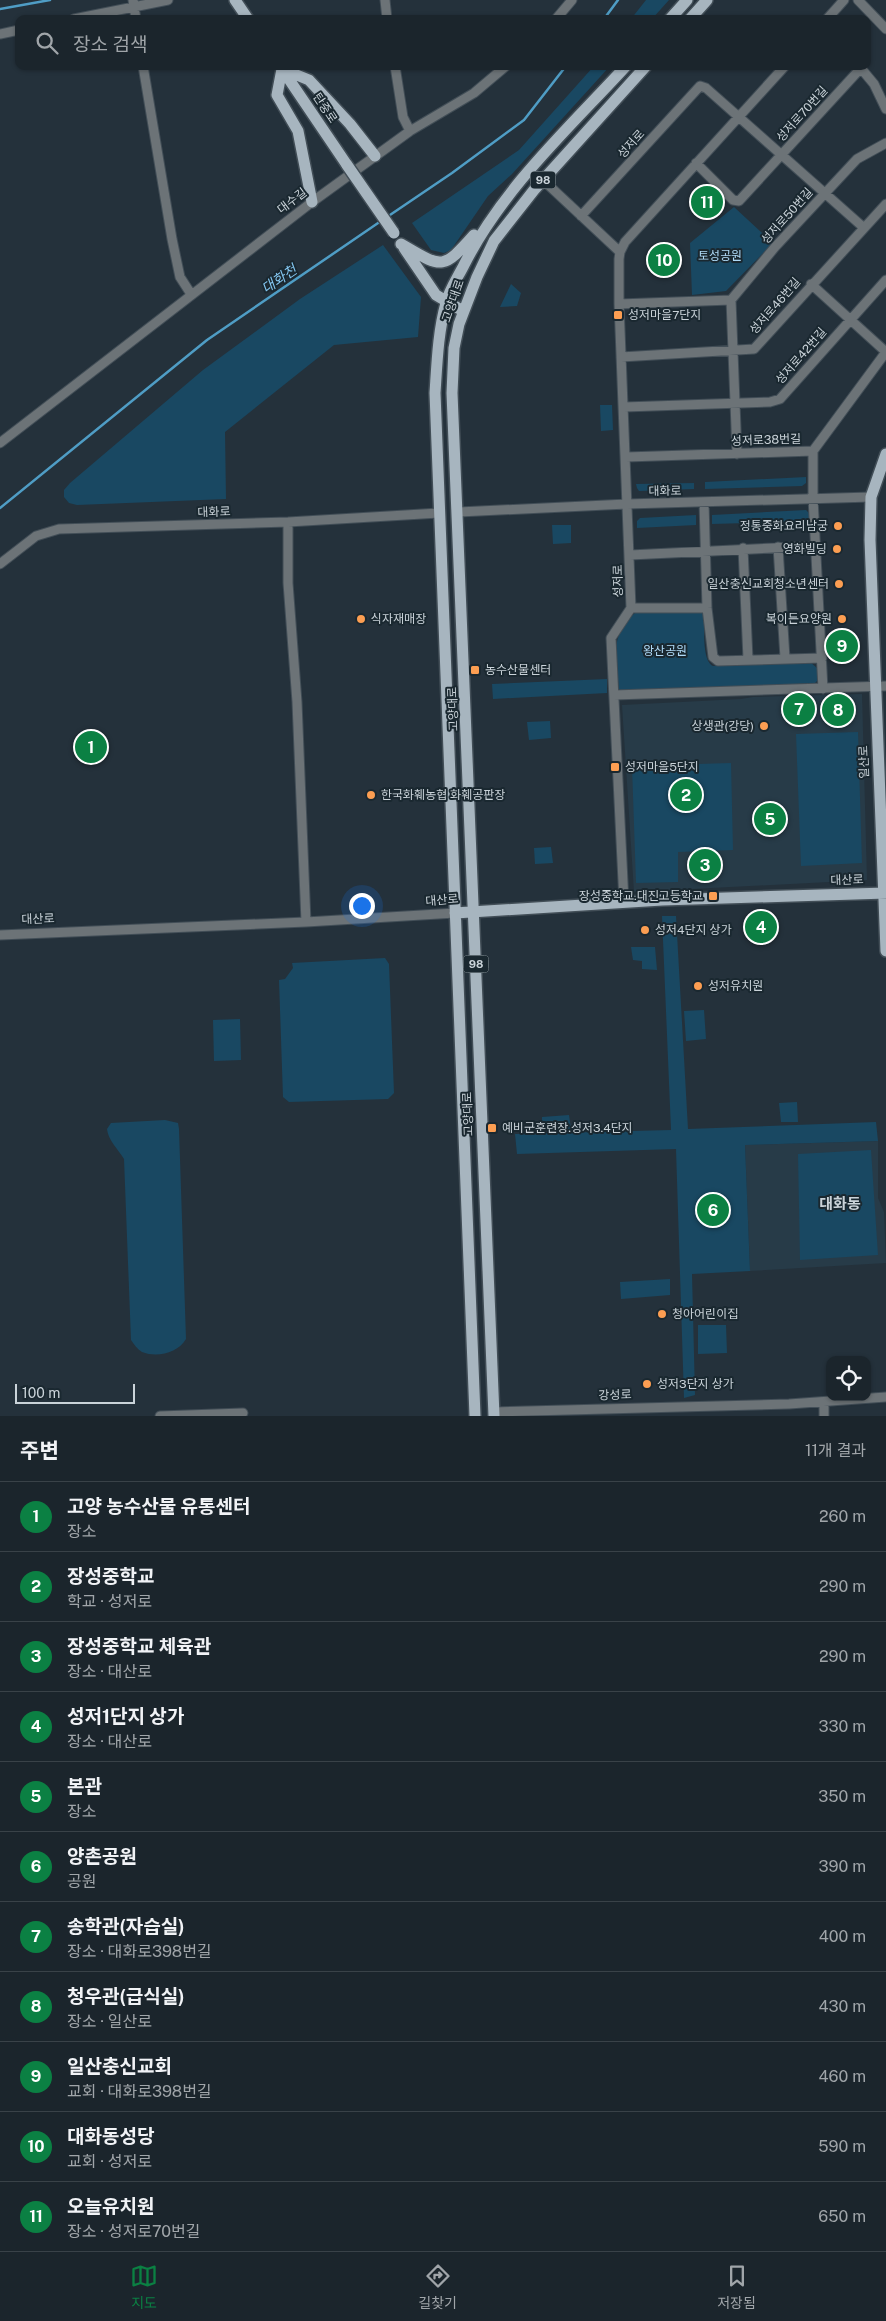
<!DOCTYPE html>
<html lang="ko">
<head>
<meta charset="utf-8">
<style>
  :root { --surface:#1b252c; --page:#242d34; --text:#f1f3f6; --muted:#a0a5a9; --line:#394248; --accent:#0b8043 }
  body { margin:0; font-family:"Public Sans","Noto Sans KR",sans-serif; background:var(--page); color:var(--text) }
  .controls { position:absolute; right:15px; bottom:15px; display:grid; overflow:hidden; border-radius:10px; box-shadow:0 1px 4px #0004 }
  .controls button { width:45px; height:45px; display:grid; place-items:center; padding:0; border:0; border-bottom:1px solid var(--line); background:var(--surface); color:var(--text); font:25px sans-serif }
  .scale { position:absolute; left:15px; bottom:12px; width:120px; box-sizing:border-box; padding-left:5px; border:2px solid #cad3d9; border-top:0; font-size:14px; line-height:18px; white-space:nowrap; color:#cad3d9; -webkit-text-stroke:4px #1a2830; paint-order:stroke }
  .you { position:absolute; left:361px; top:905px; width:18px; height:18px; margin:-12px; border:4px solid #fff; border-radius:50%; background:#1a73e8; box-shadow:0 0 0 8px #1a73e833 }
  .badge { display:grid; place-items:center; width:32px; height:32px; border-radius:50%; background:var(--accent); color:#fff; font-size:16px; font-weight:700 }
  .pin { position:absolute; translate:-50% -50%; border:2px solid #fff; box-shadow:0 1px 5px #0006 }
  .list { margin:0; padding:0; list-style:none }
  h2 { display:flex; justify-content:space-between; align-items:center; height:65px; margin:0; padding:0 20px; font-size:21px }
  h2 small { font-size:16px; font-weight:400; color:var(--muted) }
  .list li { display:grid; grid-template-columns:32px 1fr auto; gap:15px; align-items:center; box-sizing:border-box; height:70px; padding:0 20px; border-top:1px solid var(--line) }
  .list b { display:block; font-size:19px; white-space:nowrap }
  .list p { margin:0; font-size:16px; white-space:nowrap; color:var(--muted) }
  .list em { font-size:16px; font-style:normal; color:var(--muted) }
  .icon { flex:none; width:28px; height:28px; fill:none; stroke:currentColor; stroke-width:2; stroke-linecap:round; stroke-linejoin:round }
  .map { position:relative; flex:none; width:886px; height:1416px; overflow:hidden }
  .search { position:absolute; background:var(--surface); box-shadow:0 1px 4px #0004; left:15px; right:15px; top:15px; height:55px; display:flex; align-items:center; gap:12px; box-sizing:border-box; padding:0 18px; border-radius:10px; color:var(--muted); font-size:19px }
  .sheet { height:835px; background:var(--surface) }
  nav { display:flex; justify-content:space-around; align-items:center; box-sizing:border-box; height:70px; border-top:1px solid var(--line); background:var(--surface); font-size:14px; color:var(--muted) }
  nav a { display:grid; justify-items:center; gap:2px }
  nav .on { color:var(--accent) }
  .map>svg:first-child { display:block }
  .built { fill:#273b48 }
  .green { fill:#194862 }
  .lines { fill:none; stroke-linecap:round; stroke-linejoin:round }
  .stream { stroke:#4f9dc5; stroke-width:2.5 }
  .minor-casing { stroke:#424e57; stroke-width:11 }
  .major-casing { stroke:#424e57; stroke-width:14 }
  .minor { stroke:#6c7377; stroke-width:9 }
  .major { stroke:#a7b5bf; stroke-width:11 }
  .major-bridge-casing { stroke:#424e57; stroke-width:14; stroke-linecap:butt }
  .major-bridge { stroke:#a7b5bf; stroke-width:11 }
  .poi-dot { fill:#fc9e52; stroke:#1a2830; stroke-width:2 }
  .labels { text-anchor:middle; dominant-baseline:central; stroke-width:4; stroke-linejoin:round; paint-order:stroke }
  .shield { fill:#1a2830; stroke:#95a0a6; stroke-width:1 }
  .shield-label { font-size:11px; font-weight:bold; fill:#cad3d9 }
  .street-label { font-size:12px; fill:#cad3d9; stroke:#1a2830 }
  .park-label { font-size:12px; fill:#afdaf7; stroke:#1a2830 }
  .poi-label { font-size:12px; fill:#cad3d9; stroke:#1a2830; text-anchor:start }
  .water-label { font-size:14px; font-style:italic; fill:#85c8f3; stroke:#1a2830 }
  .quarter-label { font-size:15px; font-weight:bold; fill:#cad3d9; stroke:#1a2830 }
</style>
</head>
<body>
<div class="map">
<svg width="886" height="1416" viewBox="0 0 886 1416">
  <rect width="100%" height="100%" fill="#24313b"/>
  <!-- built -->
  <path class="built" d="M 862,694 L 867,880 L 634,892 L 622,705 L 741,699 L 753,697 Z
    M 878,1141 L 878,1198 L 884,1212 L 886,1263 L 750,1271 L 745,1145 Z"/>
  <!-- green -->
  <path class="green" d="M 646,0 L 669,0 L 652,19 L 631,19 Z
    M 594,66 L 610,66 L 512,174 L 488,196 L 451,250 L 444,253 L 431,250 L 412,223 L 519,150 Z
    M 734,207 L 773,243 L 726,291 L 692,295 L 690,243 Z
    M 383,245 L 421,297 L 418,337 L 334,345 L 225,432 L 226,499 L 77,505 L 69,503 L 64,497 L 64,490 L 70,483 L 203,370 L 300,299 Z
    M 511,284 L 521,293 L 517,306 L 500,307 Z
    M 600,405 L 612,405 L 613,430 L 601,431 Z
    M 806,477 L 806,483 L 802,486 L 705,489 L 705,482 Z
    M 694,483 L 694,489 L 639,491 L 637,488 L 636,484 Z
    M 806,510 L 809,513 L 809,521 L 712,524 L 712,515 Z
    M 696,515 L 696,525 L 637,528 L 637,521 L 640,518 Z
    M 552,525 L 571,525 L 571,543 L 553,544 Z
    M 704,611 C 705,625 701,660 713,666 L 810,662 L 817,668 L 818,680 L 815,683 L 625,693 L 619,689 C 617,666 610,645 625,624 C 628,620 631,616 635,613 Z
    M 607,679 L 607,693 L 493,699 L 492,684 Z
    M 550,721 L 551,738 L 529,740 L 527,722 Z
    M 858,732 L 862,863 L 801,866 L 796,734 Z
    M 731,763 L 733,850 L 678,852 L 678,882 L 636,883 L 632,766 Z
    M 551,847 L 553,863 L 535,864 L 534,848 Z
    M 662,916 L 676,916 L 688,1129 L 876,1122 L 878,1141 L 745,1145 L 750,1271 L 692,1274 L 695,1395 L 684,1398 L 676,1149 L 517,1154 L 515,1134 L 671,1130 Z
    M 631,947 L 655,947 L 657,970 L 642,969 L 642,961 L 633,960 Z
    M 385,958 L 389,964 L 394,1093 L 388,1099 L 289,1102 L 283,1097 L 279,980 L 285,979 L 293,968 L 292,963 Z
    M 704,1010 L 706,1039 L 686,1041 L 684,1011 Z
    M 240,1019 L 241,1060 L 214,1061 L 213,1020 Z
    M 797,1102 L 798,1122 L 781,1122 L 779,1103 Z
    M 569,1115 L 571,1129 L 542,1129 L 542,1117 Z
    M 165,1120 L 178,1123 L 179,1129 L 186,1339 C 178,1353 157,1358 142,1352 C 137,1349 134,1344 131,1340 L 124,1159 C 118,1149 108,1140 107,1129 L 111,1123 Z
    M 871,1150 L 878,1255 L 800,1260 L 798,1154 Z
    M 670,1279 L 670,1295 L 621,1299 L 620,1282 Z
    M 698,1325 L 726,1325 L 727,1353 L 698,1354 Z"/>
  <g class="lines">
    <!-- stream -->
    <path class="stream" d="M 0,9 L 50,0
      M 604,19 L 618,0
      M 387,217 L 452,173 L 524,120 L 566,66
      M 0,508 L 207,340 L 381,221"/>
    <defs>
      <path id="minor" d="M 133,0 L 136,19
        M 385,0 L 387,19
        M 858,0 L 886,29
        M 74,19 L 168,0
        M 556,19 L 572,0
        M 827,19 L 844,0
        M 0,34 L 19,30
        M 143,66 L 172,239 L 180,277 L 191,294
        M 395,66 L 403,117 L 410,131
        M 859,66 L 874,84 L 886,109
        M 696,163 L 733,200 L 739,201 L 861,68
        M 543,180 L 620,252
        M 581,216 L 700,86 L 706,88 L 863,227
        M 811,284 L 886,352
        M 731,300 L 737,454
        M 619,304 L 731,300 L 775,247 L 857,159 L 886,143
        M 621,357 L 754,349 L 886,204
        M 624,407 L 770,402 L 780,399 L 886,280
        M 0,443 L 312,202 L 410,131 L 474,93 L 506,66
        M 813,451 L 813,498 L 823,689
        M 626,457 L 813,451 L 886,352
        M 704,502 L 707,608 L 713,657 L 718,661 L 822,658
        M 459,512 L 627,504 L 871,497
        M 288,522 L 288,583 L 297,702 L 306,922
        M 778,547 L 785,658
        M 743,548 L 748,659
        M 630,555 L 816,546
        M 0,564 L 36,536 L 59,529 L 288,522 L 439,513
        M 631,608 L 707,608
        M 614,695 L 886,686
        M 624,902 L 611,638 L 631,608 L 619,304 L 619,259 L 620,252 L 625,242 L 785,66
        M 0,935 L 306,922 L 455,913
        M 824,1402 L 824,1416
        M 494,1412 L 789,1404 L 886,1397
        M 160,1416 L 243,1413"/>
      <path id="major" d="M 235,0 L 248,19
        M 670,19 L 687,0
        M 690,19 L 707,0
        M 282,69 L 347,165
        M 312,202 L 298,131 L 277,95 L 282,69 L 309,80 L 350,124 L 375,156
        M 401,244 C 442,268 442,271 474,235
        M 404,248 L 436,295 L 463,311
        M 886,454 L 871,497 L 870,540 L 886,951
        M 455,913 L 662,900 L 886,893
        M 475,1416 L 435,393 C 437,363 438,332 446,303 C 449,290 458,277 464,265 C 503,188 568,129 626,66
        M 494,1416 L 452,393 L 454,348 L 459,324 L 477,277 L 494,241 L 534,190 L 646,66"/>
    </defs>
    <!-- minor casing -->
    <use href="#minor" class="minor-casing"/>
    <!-- major casing -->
    <use href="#major" class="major-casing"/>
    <!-- minor -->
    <use href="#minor" class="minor"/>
    <!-- major -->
    <use href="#major" class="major"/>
    <defs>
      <path id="major-bridge" d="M 347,165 L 394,233"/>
    </defs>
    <!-- major-bridge casing -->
    <use href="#major-bridge" class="major-bridge-casing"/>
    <!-- major-bridge -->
    <use href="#major-bridge" class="major-bridge"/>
  </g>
  <!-- markers -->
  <g class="poi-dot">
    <rect x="613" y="310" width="10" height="10" rx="2.5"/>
    <circle cx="838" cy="526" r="5"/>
    <circle cx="837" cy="549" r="5"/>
    <circle cx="839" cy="584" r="5"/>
    <circle cx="361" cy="619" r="5"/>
    <circle cx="842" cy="619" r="5"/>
    <rect x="470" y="665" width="10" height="10" rx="2.5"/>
    <circle cx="764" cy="726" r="5"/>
    <rect x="610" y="762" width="10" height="10" rx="2.5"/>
    <circle cx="371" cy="795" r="5"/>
    <rect x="708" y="891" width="10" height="10" rx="2.5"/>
    <circle cx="645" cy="930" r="5"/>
    <circle cx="698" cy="986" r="5"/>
    <rect x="487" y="1123" width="10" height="10" rx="2.5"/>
    <circle cx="662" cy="1314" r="5"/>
    <circle cx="647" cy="1384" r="5"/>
  </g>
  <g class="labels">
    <!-- shield labels -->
    <g class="shield">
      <rect x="530.5" y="171.5" width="25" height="17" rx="4"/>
      <rect x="463.5" y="955.5" width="25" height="17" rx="4"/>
    </g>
    <g class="shield-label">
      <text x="543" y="180">98</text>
      <text x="476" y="964">98</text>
    </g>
    <!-- street labels -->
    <g class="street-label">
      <text transform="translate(325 108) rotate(56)">탄중로</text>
      <text transform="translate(802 114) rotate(-48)">성저로70번길</text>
      <text transform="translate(631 144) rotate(-48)">성저로</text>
      <text transform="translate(292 201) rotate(-37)">대수길</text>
      <text transform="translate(787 216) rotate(-48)">성저로50번길</text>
      <text transform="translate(453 301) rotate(-71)">고양대로</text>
      <text transform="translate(775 306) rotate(-49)">성저로46번길</text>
      <text transform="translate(801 356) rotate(-49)">성저로42번길</text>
      <text transform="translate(766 440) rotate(-2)">성저로38번길</text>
      <text transform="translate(665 491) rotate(-1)">대화로</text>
      <text transform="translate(214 512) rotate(-2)">대화로</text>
      <text transform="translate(618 581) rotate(-91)">성저로</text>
      <text transform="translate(453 709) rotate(-92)">고양대로</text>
      <text transform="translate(864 762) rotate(-92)">일산로</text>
      <text transform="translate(847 880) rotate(-2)">대산로</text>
      <text transform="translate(442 900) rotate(-5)">대산로</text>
      <text transform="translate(38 919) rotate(-2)">대산로</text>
      <text transform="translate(468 1114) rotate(-92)">고양대로</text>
      <text transform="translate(615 1395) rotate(-2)">강성로</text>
    </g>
    <!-- park labels -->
    <g class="park-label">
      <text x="720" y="256">토성공원</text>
      <text x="665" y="651">왕산공원</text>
    </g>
    <!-- poi labels -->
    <g class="poi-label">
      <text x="628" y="315">성저마을7단지</text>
      <text x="828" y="526" text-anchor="end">정통중화요리남궁</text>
      <text x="827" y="549" text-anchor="end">영화빌딩</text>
      <text x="829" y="584" text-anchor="end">일산충신교회청소년센터</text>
      <text x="371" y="619">식자재매장</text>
      <text x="832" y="619" text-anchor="end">복이든요양원</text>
      <text x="485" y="670">농수산물센터</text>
      <text x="754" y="726" text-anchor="end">상생관(강당)</text>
      <text x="625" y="767">성저마을5단지</text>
      <text x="381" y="795">한국화훼농협 화훼공판장</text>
      <text x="703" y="896" text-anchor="end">장성중학교.대진고등학교</text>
      <text x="655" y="930">성저4단지 상가</text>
      <text x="708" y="986">성저유치원</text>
      <text x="502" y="1128">예비군훈련장.성저3.4단지</text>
      <text x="672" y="1314">청아어린이집</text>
      <text x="657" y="1384">성저3단지 상가</text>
    </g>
    <!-- water labels -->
    <g class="water-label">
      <text transform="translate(279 279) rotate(-34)">대화천</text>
    </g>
    <!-- quarter labels -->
    <g class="quarter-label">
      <text x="840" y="1203">대화동</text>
    </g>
  </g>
</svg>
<div class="controls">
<button><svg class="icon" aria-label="locate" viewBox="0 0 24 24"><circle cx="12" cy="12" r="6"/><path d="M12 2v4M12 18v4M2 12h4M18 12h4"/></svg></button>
</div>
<div class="scale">100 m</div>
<div class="you"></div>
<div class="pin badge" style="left:91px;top:747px">1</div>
<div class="pin badge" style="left:686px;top:795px">2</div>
<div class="pin badge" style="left:705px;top:865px">3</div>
<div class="pin badge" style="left:761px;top:927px">4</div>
<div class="pin badge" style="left:770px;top:819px">5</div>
<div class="pin badge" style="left:713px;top:1210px">6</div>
<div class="pin badge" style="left:799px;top:709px">7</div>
<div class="pin badge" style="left:838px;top:710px">8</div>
<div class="pin badge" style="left:842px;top:646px">9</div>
<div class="pin badge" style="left:664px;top:260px">10</div>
<div class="pin badge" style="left:707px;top:202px">11</div>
<div class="search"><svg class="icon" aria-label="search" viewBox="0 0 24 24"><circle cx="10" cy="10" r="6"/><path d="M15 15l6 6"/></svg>장소 검색</div>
</div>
<section class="sheet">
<h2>주변<small>11개 결과</small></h2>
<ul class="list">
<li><span class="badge">1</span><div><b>고양 농수산물 유통센터</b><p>장소</p></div><em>260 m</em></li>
<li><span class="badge">2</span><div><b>장성중학교</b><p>학교 · 성저로</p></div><em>290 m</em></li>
<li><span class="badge">3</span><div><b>장성중학교 체육관</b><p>장소 · 대산로</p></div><em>290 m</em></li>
<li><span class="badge">4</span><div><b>성저1단지 상가</b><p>장소 · 대산로</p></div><em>330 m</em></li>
<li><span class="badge">5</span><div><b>본관</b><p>장소</p></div><em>350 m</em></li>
<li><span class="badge">6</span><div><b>양촌공원</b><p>공원</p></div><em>390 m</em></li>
<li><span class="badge">7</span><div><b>송학관(자습실)</b><p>장소 · 대화로398번길</p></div><em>400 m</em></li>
<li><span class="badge">8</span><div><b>청우관(급식실)</b><p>장소 · 일산로</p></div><em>430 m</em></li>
<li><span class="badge">9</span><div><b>일산충신교회</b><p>교회 · 대화로398번길</p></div><em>460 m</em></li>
<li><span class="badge">10</span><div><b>대화동성당</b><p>교회 · 성저로</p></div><em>590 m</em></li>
<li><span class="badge">11</span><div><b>오늘유치원</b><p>장소 · 성저로70번길</p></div><em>650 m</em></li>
</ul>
</section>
<nav>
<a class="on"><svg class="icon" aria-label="map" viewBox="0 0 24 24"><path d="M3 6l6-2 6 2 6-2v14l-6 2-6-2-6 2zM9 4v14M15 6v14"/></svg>지도</a>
<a><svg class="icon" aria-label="directions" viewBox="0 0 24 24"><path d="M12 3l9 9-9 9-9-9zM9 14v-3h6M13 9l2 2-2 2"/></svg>길찾기</a>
<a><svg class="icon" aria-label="saved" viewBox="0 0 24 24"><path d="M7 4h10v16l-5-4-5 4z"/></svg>저장됨</a>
</nav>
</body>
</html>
